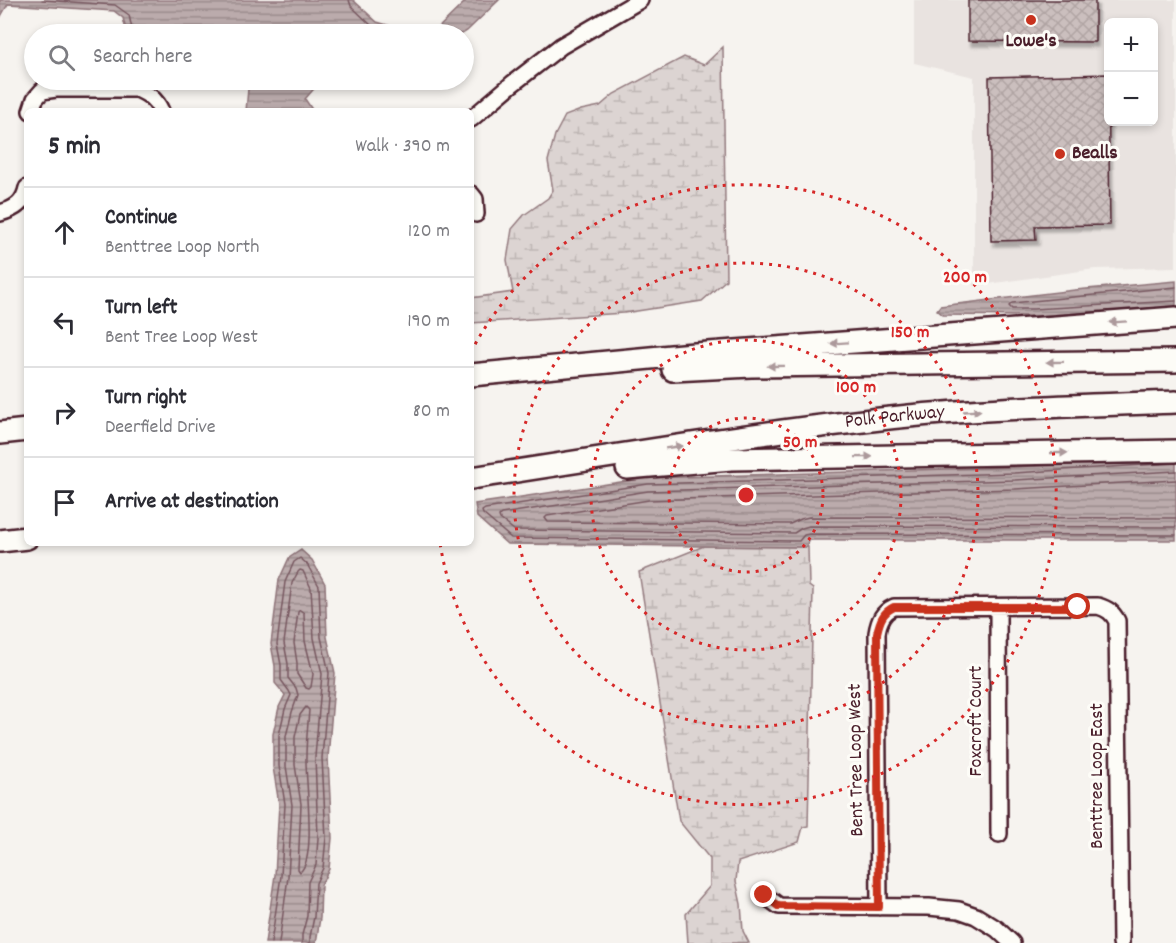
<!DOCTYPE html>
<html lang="en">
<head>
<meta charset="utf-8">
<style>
  :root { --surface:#fff; --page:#f2f2f3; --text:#2b2b33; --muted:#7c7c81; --line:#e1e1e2 }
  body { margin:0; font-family:Dekko,sans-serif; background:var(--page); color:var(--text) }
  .controls { position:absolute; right:18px; top:18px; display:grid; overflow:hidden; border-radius:9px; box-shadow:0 3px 9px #0003 }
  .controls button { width:54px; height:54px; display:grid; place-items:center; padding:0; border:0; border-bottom:2px solid var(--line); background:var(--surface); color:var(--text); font:30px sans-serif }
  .stop { position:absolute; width:18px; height:18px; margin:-14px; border:4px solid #c8321e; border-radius:50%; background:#fff }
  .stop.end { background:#c8321e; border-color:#fff; box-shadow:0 2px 6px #0008 }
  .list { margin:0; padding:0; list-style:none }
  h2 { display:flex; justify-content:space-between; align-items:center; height:78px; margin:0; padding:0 24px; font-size:26px }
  h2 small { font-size:20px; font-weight:400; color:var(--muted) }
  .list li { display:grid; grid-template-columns:39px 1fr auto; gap:18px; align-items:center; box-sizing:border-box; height:90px; padding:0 24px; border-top:2px solid var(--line) }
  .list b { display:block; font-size:22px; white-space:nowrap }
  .list p { margin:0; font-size:20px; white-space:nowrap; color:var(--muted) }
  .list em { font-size:20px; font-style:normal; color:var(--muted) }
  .icon { flex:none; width:33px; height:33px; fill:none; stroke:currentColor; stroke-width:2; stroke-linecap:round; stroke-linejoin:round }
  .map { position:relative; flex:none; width:1176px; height:943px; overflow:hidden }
  .search { position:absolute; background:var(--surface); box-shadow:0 3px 9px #0003; left:24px; top:24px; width:450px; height:66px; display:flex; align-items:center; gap:15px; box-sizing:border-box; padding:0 21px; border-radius:33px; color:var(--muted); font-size:22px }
  .panel { position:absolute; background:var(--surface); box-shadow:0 3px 9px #0003; left:24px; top:108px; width:450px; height:438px; border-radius:9px }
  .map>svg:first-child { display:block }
  .built { fill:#e9e3e0; fill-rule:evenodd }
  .wetland { fill:url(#wetland-marsh); stroke:#937a7e; stroke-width:1.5 }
  .water { fill:url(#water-rules); stroke:#8e7378; stroke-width:1.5 }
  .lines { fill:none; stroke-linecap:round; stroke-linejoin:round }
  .shore { stroke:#77575f; stroke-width:1.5 }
  .building { fill:url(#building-cross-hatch); stroke:#4a1f2b; stroke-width:1.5; filter:url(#shadow) }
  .minor-casing { stroke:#4a1f2b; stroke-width:20 }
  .highway-casing { stroke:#4a1f2b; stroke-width:26 }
  .minor { stroke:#fdfcf7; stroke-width:15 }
  .highway { stroke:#fdfcf7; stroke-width:21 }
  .oneway { fill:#ac999b }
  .route { stroke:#c8321e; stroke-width:8 }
  .ring { fill:none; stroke:#d62828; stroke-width:3; stroke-dasharray:3 6 }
  .poi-dot { fill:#c8321e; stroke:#fdfcf7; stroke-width:2 }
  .labels { text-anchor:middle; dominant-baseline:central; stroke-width:6; stroke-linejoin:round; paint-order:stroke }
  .poi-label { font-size:20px; font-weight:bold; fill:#4a1f2b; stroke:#fdfcf7 }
  .street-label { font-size:20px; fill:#4a1f2b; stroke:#fdfcf7 }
  .centre { fill:#d62828; stroke:#fdfcf7; stroke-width:3 }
  .ring-label { font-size:18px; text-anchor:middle; font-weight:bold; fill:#d62828; stroke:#fdfcf7; stroke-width:6; stroke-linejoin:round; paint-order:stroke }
</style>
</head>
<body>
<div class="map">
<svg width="1176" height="943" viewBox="0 0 1176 943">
  <defs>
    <pattern id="wetland-marsh" width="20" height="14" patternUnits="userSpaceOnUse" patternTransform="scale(1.5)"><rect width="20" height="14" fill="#dcd4d2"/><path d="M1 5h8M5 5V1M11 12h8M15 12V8" fill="none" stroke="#beb6b4"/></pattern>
    <pattern id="water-rules" width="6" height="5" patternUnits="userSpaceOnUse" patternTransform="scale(1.5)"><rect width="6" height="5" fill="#bbabac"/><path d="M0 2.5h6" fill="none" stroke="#9a8b8c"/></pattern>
    <pattern id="building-cross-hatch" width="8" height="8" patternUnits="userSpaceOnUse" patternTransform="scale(1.5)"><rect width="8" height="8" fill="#cbbfbe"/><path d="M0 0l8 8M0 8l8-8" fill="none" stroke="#b0a4a3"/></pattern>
    <filter id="shadow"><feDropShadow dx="3" dy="5" stdDeviation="1.5" flood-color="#0004"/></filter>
  </defs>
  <rect width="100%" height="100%" fill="#f6f3ef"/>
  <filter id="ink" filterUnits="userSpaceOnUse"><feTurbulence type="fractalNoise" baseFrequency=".0167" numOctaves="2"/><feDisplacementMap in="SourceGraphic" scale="12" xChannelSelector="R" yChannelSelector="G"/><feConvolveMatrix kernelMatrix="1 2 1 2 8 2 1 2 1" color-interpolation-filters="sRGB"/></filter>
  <g filter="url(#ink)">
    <!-- built -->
    <path class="built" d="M 914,0 L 1176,0 L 1176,267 L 1095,269 L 974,286 L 974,77 L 914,63 ZM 1108,22 L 1154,22 L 1154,122 L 1108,122 Z"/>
    <!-- wetland -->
    <path class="wetland" d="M 723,47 L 726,280 L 702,301 L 624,313 L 471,323 L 471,298 L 513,292 L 507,260 L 512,229 L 524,215 L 548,198 L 553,190 L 548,161 L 555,135 L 565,116 L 581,110 L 600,106 L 614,94 L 684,57 L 704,65 Z
      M 704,546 L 808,547 L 809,586 L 813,589 L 808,826 L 803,827 L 799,842 L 738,862 L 736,881 L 741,904 L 743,931 L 749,943 L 688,943 L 686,914 L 710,886 L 710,859 L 679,821 L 639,572 Z"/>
    <!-- water -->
    <path class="water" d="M 0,0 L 353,0 L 377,22 L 418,34 L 127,34 L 123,18 L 114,11 L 8,4 L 0,18 Z
      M 467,0 L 499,0 L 467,31 L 462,34 L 432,34 Z
      M 241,80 L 327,80 L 319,83 L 305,99 L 313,111 L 246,111 L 248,89 Z
      M 1176,281 L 1176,307 L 1033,316 L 943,315 L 937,310 L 940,306 L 1075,290 Z
      M 1176,458 L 1176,540 L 808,540 L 807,547 L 507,544 L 477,517 L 475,504 L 647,478 L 1014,467 Z
      M 301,550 L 312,560 L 325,584 L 327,637 L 335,673 L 328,758 L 332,838 L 329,869 L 321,885 L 320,918 L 316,943 L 265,943 L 275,875 L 279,804 L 273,767 L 273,734 L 279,707 L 285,695 L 275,683 L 275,666 L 271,644 L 279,580 L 289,558 Z"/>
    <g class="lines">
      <!-- shore -->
      <path class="shore" d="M 42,0 L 115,5 L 129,15 L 133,34
        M 349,0 L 351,6 L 373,27 L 398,34
        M 1176,287 L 1012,303 L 1009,306 L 1012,309 L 1033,309 L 1176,301
        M 1176,463 L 1014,473 L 648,484 L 485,509 L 482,511 L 483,514 L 511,538 L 799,541 L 804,535 L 809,534 L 1176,535
        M 1176,471 L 1015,480 L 648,491 L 501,514 L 499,516 L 500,519 L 514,530 L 794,533 L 802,528 L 809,526 L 1176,527
        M 1176,480 L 1015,489 L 649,500 L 547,516 L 545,518 L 548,522 L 790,524 L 801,519 L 809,517 L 1176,518
        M 300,610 L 304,613 L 305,641 L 313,674 L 311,687 L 309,689 L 306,688 L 297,674 L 297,663 L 294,643 L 298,612 Z
        M 306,707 L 309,710 C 308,725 306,741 306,757 C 305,780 317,859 300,872 L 298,869 L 301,804 L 295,765 L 295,737 L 300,715 Z
        M 271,943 L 281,876 L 285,804 L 279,766 L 279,735 L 285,709 L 291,695 L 289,691 L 281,680 L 281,665 L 277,644 L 285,582 L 294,562 L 300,558 L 307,564 L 319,586 L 321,637 L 329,673 L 322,758 L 326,838 L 323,868 L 316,883 L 314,917 L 310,937 L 310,943
        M 279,943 L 288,877 L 292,805 L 286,766 L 286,736 L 292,712 L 298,695 L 296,688 L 288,678 L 288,664 L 284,643 L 292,583 L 298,572 L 300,570 L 303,571 L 311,588 L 314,638 L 322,674 L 315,757 L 318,838 L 316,865 L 308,882 L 307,916 L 302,935 L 302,943"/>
    </g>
    <!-- building -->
    <path class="building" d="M 968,0 L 1095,0 L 1095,42 L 968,41 Z
      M 1108,74 L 1110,225 L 1035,226 L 1036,240 L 991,241 L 989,77 Z"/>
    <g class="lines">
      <defs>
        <path id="minor" d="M 31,111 L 35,99 L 42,91 L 56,89 L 137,89 C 148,94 156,99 161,111
          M 471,119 L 512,84 L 561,46 L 640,0
          M 471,194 L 475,199 L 476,214
          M 0,213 C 15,209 24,203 27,188
          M 998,607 L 999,834
          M 764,895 L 779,906 L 929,907 L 959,910 L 976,916 L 997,929 L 1012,943
          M 879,907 L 877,633 C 879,620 883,612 894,607 L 1098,606 C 1108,609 1112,612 1117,621 L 1121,943"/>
        <g id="highway">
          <path d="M 673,370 L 751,366 L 1176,361"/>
          <path d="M 471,375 L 682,355 L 1176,318"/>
          <path d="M 0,433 L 27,430"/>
          <path d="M 627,468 L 731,459 L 1176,451"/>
          <path id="s1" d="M 471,478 C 601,458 732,436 863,421 C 967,408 1072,406 1176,402"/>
          <path d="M 0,541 L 27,538"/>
        </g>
      </defs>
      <!-- minor casing -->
      <use href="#minor" class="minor-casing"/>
      <!-- highway casing -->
      <use href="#highway" class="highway-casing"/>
      <!-- minor -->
      <use href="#minor" class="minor"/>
      <!-- highway -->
      <use href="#highway" class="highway"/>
    </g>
    <!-- one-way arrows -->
    <defs><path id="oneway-solid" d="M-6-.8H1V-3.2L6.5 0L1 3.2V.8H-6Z" transform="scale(1.5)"/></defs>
    <g class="oneway">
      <use href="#oneway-solid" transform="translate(1118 322) rotate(176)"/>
      <use href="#oneway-solid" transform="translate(839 343) rotate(176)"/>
      <use href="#oneway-solid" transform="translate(1055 362) rotate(179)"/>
      <use href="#oneway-solid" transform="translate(776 366) rotate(179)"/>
      <use href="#oneway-solid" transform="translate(972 411) rotate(-3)"/>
      <use href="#oneway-solid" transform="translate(674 447) rotate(-9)"/>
      <use href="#oneway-solid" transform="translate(1059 453) rotate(-1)"/>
      <use href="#oneway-solid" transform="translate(864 457) rotate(-1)"/>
    </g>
  </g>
  <g class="lines" filter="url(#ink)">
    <!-- route -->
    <path class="route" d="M 764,895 L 778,906 L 879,907 L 877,633 C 880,620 883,612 894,607 L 1078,607"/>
  </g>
  <!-- distance rings -->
  <g class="ring">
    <circle cx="746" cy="495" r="77"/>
    <circle cx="746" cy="495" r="155"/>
    <circle cx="746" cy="495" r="232"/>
    <path d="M471 352A310 310 0 1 1 440 543"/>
  </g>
  <!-- markers -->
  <g class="poi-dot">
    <circle cx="1031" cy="20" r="6"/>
    <circle cx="1060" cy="154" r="6"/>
  </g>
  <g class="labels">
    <!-- poi labels -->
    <g class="poi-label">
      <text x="1031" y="42">Lowe's</text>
      <text x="1072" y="154" text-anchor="start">Bealls</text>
    </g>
    <!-- street labels -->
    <g class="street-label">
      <text stroke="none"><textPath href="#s1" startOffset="428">Polk Parkway</textPath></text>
      <text transform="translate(977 721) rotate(-90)">Foxcroft Court</text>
      <text transform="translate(857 760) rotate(-91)">Bent Tree Loop West</text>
      <text transform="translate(1098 776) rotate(-90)">Benttree Loop East</text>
    </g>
  </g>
  <circle cx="746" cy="495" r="9" class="centre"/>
  <g class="ring-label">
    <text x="965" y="282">200 m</text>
    <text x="910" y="337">150 m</text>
    <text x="856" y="392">100 m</text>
    <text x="800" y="447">50 m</text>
  </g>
</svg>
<div class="controls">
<button>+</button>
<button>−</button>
</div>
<div class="stop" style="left:1078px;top:607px"></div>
<div class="stop end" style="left:764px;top:895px"></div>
<div class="search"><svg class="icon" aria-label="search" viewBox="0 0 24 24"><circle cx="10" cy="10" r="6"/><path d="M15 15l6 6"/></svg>Search here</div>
<section class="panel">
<h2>5 min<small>Walk · 390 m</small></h2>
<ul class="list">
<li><svg class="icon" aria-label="ahead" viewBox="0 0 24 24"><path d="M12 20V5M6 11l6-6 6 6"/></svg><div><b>Continue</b><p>Benttree Loop North</p></div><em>120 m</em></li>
<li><svg class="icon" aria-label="left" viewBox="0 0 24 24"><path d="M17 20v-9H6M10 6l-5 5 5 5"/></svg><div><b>Turn left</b><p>Bent Tree Loop West</p></div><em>190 m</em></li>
<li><svg class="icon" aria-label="right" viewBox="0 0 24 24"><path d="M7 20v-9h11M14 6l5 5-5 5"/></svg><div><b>Turn right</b><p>Deerfield Drive</p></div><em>80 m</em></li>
<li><svg class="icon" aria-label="arrive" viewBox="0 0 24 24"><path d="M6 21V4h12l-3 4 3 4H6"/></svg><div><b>Arrive at destination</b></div></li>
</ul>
</section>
</div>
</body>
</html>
